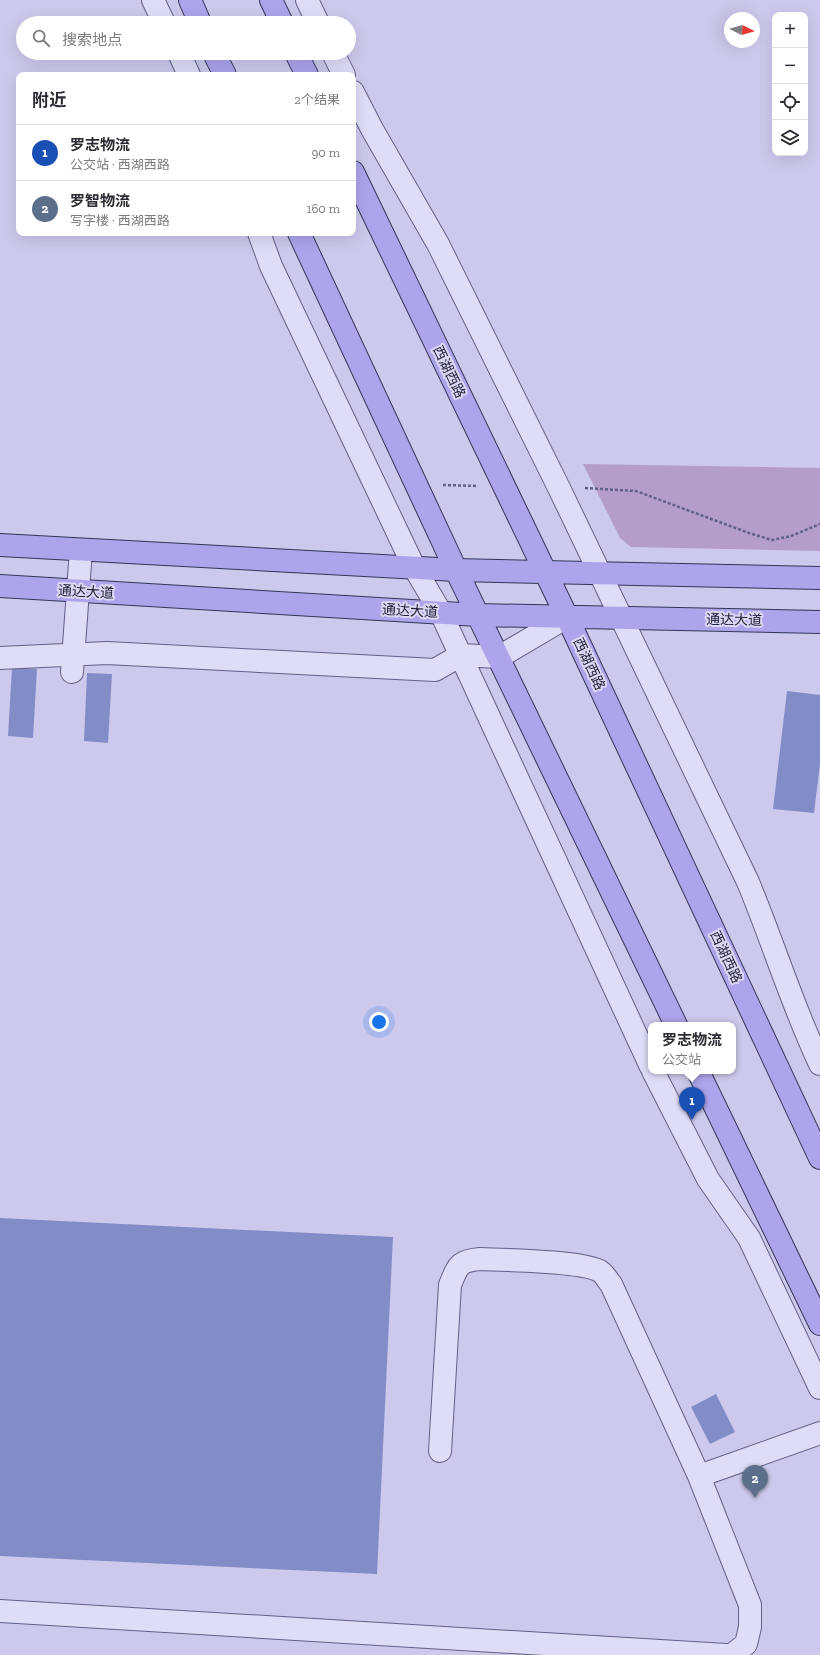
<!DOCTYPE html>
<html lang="zh">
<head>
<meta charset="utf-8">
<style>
  :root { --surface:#fff; --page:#f7f7f7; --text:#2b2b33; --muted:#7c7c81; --line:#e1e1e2; --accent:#2563eb }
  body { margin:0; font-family:"Zilla Slab","Noto Sans SC",serif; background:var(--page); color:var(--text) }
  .controls { position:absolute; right:12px; top:12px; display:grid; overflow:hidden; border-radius:8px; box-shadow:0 4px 16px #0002 }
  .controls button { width:36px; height:36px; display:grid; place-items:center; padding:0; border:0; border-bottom:1px solid var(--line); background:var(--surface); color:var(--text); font:20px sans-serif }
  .compass { position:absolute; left:724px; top:12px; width:36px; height:36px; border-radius:50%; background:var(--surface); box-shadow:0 4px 16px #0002; rotate:96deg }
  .you { position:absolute; left:379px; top:1022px; width:14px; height:14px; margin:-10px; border:3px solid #fff; border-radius:50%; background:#1a73e8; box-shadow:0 0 0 6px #1a73e833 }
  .badge { display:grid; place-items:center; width:26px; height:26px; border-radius:50%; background:var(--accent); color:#fff; font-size:13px; font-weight:700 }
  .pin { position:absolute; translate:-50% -33px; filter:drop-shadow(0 1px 2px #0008) }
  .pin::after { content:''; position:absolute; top:21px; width:14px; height:12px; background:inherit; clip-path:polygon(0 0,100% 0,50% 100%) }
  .popup { position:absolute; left:648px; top:1022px; width:88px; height:52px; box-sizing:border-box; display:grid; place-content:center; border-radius:8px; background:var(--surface); filter:drop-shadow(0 1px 3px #0005); font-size:13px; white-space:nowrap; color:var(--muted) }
  .popup b { font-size:15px; color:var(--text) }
  .popup::after { content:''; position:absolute; left:50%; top:100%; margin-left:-8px; border:8px solid transparent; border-top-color:var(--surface) }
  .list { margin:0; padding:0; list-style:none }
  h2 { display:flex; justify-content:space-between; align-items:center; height:52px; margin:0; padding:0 16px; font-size:17px }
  h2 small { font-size:13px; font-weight:400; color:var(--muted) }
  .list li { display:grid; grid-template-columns:26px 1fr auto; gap:12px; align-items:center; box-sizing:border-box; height:56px; padding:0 16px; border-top:1px solid var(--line) }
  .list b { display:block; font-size:15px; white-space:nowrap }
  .list p { margin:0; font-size:13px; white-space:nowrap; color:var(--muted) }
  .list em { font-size:13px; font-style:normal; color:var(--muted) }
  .icon { flex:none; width:22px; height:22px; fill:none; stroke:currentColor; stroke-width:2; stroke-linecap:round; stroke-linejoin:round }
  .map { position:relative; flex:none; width:820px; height:1655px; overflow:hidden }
  .search { position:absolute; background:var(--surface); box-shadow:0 4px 16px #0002; left:16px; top:16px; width:340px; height:44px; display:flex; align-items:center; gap:10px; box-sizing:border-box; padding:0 14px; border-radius:22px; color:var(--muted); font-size:15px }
  .panel { position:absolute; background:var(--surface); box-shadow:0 4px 16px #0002; left:16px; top:72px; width:340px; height:164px; border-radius:8px }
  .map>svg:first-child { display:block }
  .green { fill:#b59dc9 }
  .building { fill:#828dc7 }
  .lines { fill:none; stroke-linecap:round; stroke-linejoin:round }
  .minor-casing { stroke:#5f6187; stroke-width:24 }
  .major-casing { stroke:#323655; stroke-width:24 }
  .path { stroke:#5f6187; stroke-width:2.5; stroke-dasharray:3 2; stroke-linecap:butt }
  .minor { stroke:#dfdcf7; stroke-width:22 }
  .major { stroke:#ada4eb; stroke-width:22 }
  .labels { text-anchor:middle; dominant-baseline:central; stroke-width:4; stroke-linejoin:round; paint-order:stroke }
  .street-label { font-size:14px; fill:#212338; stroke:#dcd8f3 }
</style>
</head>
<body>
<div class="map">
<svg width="820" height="1655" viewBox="0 0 820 1655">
  <rect width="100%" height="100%" fill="#cdc9ec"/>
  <!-- green -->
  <path class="green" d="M 583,464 L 820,468 L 820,551 L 631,547 L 620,538 Z"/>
  <!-- building -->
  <path class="building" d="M 12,668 L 37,669 L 33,738 L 8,736 Z
    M 87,673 L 112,674 L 108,743 L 84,741 Z
    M 787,691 L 820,695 L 820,764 L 814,813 L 773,809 Z
    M 0,1218 L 393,1237 L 377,1574 L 0,1556 Z
    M 716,1394 L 735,1432 L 710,1444 L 691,1407 Z"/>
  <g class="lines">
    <defs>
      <path id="minor" d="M 153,0 L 164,23
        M 307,0 L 318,23
        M 179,53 L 189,75
        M 333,53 L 344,75
        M 353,92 L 372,129 L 438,244 L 559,488 L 748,882 C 773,942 792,1005 820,1064
        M 259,233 L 271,266 L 414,567 L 441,613 L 651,1067
        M 0,658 L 107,653 L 435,670 L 461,655 L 499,657 L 567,617
        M 72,672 L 81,550
        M 653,1071 L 708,1179 L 749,1238 L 820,1388
        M 440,1451 L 450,1285 C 458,1266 458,1261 480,1259 C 502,1260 586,1261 601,1272 C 605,1275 608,1281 611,1284 L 699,1476
        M 0,1611 L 726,1655
        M 732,1655 L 746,1644 L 750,1627 L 750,1605 L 699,1476 L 820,1433"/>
      <path id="major" d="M 190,0 L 200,23
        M 271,0 L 282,23
        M 214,53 L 225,75
        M 296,53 L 307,75
        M 353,172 L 567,617 L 820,1158
        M 299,233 L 456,570 L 676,1025
        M 0,545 L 456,570 L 820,578
        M 0,586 L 478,615 L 820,622
        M 698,1071 L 820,1324"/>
    </defs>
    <!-- minor casing -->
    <use href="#minor" class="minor-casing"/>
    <!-- major casing -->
    <use href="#major" class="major-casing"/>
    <!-- path -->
    <path class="path" d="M 443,485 L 478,486
      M 585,488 L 636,491 L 749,533 L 772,540 L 791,536 L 820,524"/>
    <!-- minor -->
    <use href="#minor" class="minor"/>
    <!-- major -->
    <use href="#major" class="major"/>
  </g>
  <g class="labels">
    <!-- street labels -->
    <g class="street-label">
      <text transform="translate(449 372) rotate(64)">西湖西路</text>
      <text transform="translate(86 592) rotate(3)">通达大道</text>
      <text transform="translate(410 611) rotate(3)">通达大道</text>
      <text transform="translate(734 620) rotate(1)">通达大道</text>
      <text transform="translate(589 664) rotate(65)">西湖西路</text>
      <text transform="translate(726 957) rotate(65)">西湖西路</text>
    </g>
  </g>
</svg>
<div class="controls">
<button>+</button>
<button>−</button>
<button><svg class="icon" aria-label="locate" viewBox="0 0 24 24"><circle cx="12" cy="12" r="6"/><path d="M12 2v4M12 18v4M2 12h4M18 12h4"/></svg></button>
<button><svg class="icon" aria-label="layers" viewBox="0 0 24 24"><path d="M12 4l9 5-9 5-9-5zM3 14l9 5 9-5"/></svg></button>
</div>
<svg class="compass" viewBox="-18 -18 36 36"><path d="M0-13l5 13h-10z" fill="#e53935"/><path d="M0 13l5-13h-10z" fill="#7c7c81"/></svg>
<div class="you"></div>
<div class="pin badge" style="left:692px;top:1120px;background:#1a4fb4">1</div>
<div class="popup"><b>罗志物流</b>公交站</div>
<div class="pin badge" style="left:755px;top:1498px;background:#5c6f8a">2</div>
<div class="search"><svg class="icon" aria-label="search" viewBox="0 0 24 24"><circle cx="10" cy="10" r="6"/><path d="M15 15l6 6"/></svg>搜索地点</div>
<section class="panel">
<h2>附近<small>2个结果</small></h2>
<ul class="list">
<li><span class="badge" style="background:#1a4fb4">1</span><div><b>罗志物流</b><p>公交站 · 西湖西路</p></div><em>90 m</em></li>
<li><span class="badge" style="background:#5c6f8a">2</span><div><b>罗智物流</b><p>写字楼 · 西湖西路</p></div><em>160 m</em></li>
</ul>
</section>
</div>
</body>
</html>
